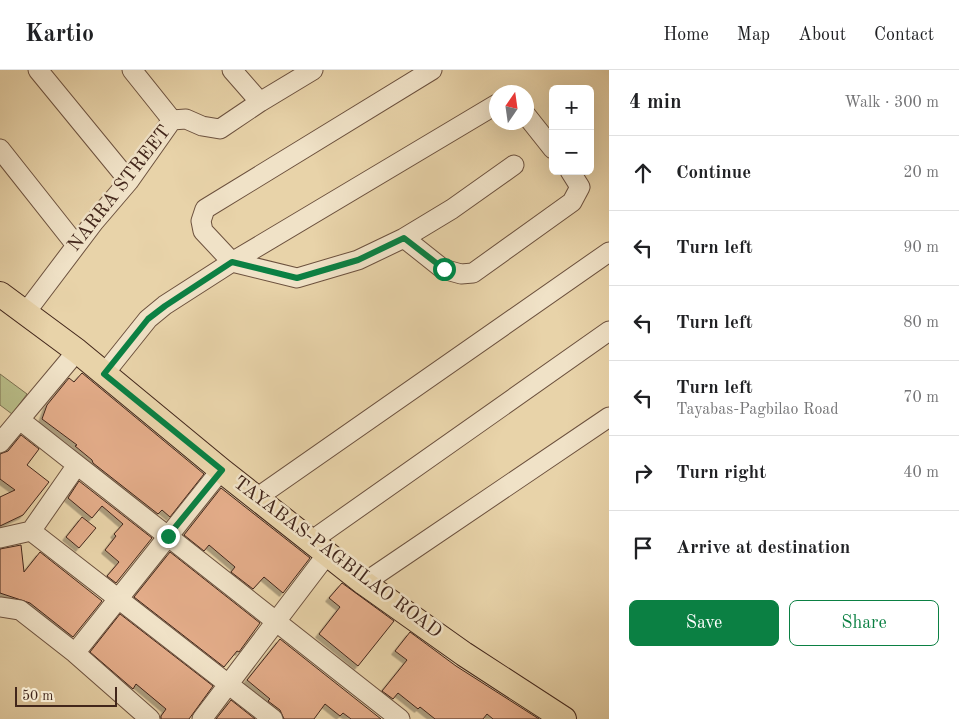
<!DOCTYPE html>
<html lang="en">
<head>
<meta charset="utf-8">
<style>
  :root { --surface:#fff; --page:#f2f2f2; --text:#202124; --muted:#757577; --line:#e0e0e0; --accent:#0b8043 }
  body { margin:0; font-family:"Old Standard TT",serif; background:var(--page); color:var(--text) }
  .controls { position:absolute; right:15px; top:15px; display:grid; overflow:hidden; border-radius:8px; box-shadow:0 5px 20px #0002 }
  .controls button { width:45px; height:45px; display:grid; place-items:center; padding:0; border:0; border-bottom:1px solid var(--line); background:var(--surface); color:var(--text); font:25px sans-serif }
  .compass { position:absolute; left:489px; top:15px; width:45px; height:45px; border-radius:50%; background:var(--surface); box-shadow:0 5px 20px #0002; rotate:13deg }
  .scale { position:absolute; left:15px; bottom:12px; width:102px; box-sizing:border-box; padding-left:5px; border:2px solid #42261b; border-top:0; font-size:14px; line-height:18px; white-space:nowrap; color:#42261b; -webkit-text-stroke:4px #f0e2c7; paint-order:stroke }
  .stop { position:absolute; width:15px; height:15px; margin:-11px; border:4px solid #0b8043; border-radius:50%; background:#fff }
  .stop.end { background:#0b8043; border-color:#fff; box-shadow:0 1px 5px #0008 }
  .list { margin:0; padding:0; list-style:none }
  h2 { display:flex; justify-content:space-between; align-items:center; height:65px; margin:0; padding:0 20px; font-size:21px }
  h2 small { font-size:16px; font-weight:400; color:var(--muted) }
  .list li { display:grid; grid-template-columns:32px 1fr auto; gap:15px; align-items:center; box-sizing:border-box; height:75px; padding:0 20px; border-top:1px solid var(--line) }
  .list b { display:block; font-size:19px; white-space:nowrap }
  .list p { margin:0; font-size:16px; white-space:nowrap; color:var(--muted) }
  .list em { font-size:16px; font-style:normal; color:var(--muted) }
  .actions { display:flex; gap:10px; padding:15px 20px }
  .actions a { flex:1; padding:11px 0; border:1px solid var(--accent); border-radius:8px; text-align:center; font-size:18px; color:var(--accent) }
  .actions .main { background:var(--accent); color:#fff }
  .icon { flex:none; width:28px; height:28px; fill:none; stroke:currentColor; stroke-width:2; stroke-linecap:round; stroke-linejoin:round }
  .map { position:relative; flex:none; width:609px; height:649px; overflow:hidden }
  header { display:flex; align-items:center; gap:30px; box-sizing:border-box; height:70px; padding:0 25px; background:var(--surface); border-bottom:1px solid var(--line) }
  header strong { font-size:24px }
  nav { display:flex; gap:28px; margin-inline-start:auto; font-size:18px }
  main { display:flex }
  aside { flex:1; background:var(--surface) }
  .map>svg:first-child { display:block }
  .green { fill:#b8bc87; stroke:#7d7151 }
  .building { fill:#e3ac89; stroke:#42261b; filter:url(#shadow) }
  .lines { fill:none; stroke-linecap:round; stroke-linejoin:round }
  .minor-casing { stroke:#6c513e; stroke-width:21 }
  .major-casing { stroke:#42261b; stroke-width:26 }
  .minor { stroke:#f0e2c7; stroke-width:19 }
  .major { stroke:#e8d3a9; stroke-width:24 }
  .route { stroke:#0b8043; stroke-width:6 }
  .labels { text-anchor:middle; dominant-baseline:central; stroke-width:5; stroke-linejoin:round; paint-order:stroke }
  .street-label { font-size:19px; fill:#42261b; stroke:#f0e2c7 }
</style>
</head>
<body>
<header>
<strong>Kartio</strong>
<nav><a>Home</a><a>Map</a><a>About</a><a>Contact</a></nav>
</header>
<main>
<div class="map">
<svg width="609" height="649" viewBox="0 0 609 649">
  <defs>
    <filter id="shadow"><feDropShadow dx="-3.5" dy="3.5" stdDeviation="0" flood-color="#0004"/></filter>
  </defs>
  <rect width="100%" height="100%" fill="#e8d3a9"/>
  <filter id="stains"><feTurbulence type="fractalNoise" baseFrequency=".004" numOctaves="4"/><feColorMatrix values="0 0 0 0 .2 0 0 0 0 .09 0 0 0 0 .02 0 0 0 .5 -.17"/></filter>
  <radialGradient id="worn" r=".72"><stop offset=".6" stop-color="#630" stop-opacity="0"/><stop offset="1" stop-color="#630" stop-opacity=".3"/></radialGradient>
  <!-- green -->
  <path class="green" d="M 0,304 L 27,324 L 12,344 L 0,335 Z"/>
  <!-- building -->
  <path class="building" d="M 82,303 L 204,404 L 170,447 L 162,440 L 158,444 L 93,393 L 92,390 L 75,376 L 77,375 L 42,349 L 47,335 L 69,308 L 74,312 Z
    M 21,365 L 39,379 L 27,395 L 49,412 L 23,445 L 0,456 L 0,427 L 15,420 L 0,409 L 0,384 L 8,381 Z
    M 79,411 L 152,468 L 116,513 L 107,506 L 119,492 L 105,480 L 116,466 L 114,464 L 123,454 L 102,436 L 92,448 L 68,428 Z
    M 221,418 L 310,488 L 283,523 L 264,507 L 253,519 L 231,502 L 235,497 L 209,475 L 204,481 L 184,465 Z
    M 82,447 L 96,458 L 79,478 L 66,467 Z
    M 21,475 L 24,502 L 40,482 L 102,531 L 73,567 L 30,533 L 0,523 L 0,479 Z
    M 170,482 L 260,553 L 239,582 L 237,581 L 224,597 L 134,527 Z
    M 342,513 L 394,551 L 358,596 L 319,564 L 340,537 L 329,528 Z
    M 120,544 L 213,616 L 189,649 L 161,649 L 161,646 L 166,639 L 136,614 L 133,619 L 90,582 Z
    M 410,562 L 456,596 L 539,649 L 493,649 L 487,644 L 483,649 L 435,649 L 420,637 L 418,639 L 398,623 L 393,629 L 382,621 L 407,590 L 395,581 Z
    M 280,569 L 381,649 L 351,649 L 343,643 L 340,646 L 325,634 L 314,649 L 284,649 L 280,640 L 268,631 L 270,629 L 247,610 Z
    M 231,630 L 255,649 L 216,649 Z"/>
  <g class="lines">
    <defs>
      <path id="minor" d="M 38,0 L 129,111
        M 132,0 L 172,50
        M 232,0 L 260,32
        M 432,0 L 205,139 L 201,151 L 203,161 L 232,192 L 297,208 L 358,190 L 404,168 L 452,139 L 514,95
        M 526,45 L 553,79
        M 0,79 L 76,175
        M 404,168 L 443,199 L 461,204 L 473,203 L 572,132 L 580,117 L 570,101
        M 26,242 L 94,152 L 129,111 L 172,50 L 186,49 L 202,56 L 220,59 L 260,32 L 313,0
        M 104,304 L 148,249 L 165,235 L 232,192 L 497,34
        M 20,350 L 400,649
        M 0,373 L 77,281
        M 258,427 L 609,182
        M 31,461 L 273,649
        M 0,468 L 31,461 L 77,395
        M 311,471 L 609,261
        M 364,513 L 609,347
        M 0,537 L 20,540 L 75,583 L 150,649
        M 75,583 L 221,400
        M 202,649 L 328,483"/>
      <path id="major" d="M 0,224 L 77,281 L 221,400 L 364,513 L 464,584 L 564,649"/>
    </defs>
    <!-- minor casing -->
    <use href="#minor" class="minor-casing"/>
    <!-- major casing -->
    <use href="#major" class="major-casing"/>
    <!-- minor -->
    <use href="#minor" class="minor"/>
    <!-- major -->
    <use href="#major" class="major"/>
  </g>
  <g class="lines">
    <!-- route -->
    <path class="route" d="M 168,466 L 222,400 L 104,304 L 148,249 L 165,236 L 232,192 L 297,208 L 358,190 L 404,168 L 444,199"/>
  </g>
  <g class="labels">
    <!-- street labels -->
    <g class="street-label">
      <text transform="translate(120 119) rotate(-52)">NARRA STREET</text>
      <text transform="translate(337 488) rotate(37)">TAYABAS-PAGBILAO ROAD</text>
    </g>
  </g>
  <rect width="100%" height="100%" filter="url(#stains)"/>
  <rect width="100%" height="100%" fill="url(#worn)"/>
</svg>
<div class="controls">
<button>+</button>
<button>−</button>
</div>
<svg class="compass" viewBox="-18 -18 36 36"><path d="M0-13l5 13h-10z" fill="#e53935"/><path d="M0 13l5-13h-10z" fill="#757577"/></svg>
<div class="scale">50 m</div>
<div class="stop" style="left:444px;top:199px"></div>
<div class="stop end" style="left:168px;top:466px"></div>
</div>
<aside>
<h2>4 min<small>Walk · 300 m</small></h2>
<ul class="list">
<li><svg class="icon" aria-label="ahead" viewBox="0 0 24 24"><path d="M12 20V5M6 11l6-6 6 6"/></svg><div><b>Continue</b></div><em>20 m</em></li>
<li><svg class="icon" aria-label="left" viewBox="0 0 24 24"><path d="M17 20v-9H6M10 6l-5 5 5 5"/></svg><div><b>Turn left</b></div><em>90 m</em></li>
<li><svg class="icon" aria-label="left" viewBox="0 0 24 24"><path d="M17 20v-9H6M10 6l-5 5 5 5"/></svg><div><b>Turn left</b></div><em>80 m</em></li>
<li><svg class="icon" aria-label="left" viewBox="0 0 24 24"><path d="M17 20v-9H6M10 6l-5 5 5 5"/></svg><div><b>Turn left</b><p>Tayabas-Pagbilao Road</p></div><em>70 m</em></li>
<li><svg class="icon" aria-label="right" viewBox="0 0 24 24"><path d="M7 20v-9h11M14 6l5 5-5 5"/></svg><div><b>Turn right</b></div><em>40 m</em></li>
<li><svg class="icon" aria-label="arrive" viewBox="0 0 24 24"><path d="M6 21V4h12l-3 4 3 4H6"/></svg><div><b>Arrive at destination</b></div></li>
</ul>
<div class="actions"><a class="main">Save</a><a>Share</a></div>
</aside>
</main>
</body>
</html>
